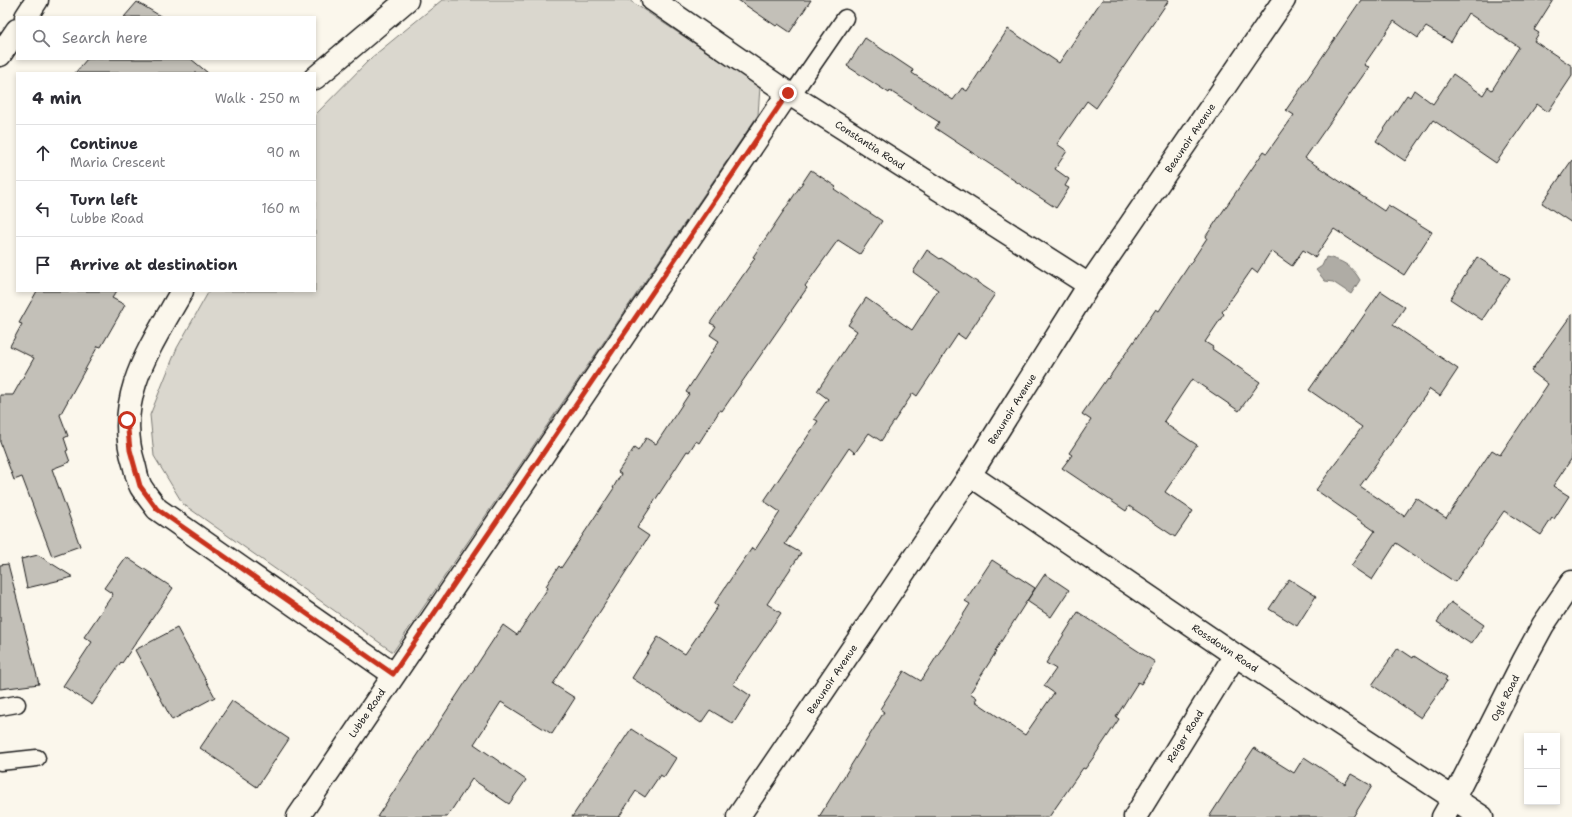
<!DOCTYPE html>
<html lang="en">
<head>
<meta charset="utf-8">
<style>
  :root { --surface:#fff; --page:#f2f2f3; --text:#2b2b33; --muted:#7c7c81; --line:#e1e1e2 }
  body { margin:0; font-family:"Shantell Sans",sans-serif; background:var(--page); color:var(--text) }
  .controls { position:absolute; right:12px; bottom:12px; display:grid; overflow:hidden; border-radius:0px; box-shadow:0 2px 6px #0003 }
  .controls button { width:36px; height:36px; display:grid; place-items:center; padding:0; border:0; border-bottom:1px solid var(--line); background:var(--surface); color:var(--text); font:20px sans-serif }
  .stop { position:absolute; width:12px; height:12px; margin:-9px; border:3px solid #c8321e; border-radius:50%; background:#fff }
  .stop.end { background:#c8321e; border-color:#fff; box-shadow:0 1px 4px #0008 }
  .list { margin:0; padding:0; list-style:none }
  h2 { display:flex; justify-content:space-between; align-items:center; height:52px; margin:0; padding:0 16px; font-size:17px }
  h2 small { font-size:13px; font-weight:400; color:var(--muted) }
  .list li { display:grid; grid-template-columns:26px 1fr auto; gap:12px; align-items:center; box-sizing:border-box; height:56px; padding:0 16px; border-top:1px solid var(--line) }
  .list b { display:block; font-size:15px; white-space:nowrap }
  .list p { margin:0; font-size:13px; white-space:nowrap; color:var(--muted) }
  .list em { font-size:13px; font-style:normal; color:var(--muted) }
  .icon { flex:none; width:22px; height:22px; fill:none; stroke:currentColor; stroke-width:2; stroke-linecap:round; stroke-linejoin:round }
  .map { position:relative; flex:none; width:1572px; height:817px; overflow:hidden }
  .search { position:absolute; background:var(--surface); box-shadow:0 2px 6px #0003; left:16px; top:16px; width:300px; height:44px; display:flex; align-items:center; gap:10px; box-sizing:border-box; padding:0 14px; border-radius:0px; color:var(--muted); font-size:15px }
  .panel { position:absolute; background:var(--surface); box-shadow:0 2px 6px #0003; left:16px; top:72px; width:300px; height:220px; border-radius:0px }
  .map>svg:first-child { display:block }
  .green { fill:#dad7ce; stroke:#7b7a75 }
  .water { fill:#afaca5; stroke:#74726e }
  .building { fill:#c3c0b8; stroke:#1c1c1c }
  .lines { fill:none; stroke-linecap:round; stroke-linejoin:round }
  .service-casing { stroke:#1c1c1c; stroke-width:19 }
  .minor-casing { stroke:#1c1c1c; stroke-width:25 }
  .tertiary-casing { stroke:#1c1c1c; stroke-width:25 }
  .service { stroke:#fbf7ec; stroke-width:16 }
  .minor { stroke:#fbf7ec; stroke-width:22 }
  .tertiary { stroke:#fbf7ec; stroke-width:22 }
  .route { stroke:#c8321e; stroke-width:5 }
  .labels { text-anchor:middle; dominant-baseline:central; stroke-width:3.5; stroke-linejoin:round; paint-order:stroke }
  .street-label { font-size:10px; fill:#1c1c1c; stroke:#fbf7ec }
</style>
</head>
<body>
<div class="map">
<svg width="1572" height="817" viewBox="0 0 1572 817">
  <rect width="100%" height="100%" fill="#fbf7ec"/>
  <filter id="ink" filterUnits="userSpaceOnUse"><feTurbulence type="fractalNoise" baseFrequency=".025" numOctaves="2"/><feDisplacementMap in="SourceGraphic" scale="8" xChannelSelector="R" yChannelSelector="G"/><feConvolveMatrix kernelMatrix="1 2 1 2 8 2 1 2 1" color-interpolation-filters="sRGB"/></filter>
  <g filter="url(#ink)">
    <!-- green -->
    <path class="green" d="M 442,0 L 629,0 L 760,87 L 758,115 L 393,652 L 183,504 L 154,456 L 150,415 L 177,348 L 209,291 L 315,291 L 315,115 L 371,58 Z"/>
    <!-- water -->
    <path class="water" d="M 1326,257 C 1342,260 1352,266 1360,280 L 1351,294 L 1333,282 L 1325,281 L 1316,270 L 1322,266 Z"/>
    <!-- building -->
    <path class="building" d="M 738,0 L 811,0 L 790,32 L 778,24 L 776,26 Z
      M 1102,0 L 1169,0 L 1096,108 L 1087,101 L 1057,144 L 1067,151 L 1055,169 L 1069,179 L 1065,186 L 1069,188 L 1056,208 L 935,128 L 939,122 L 890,91 L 889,93 L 847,66 L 865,38 L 913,70 L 912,73 L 953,100 L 962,88 L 967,91 L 1008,29 L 1059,63 Z
      M 1361,0 L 1553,0 L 1534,30 L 1539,33 L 1534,41 L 1572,66 L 1572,76 L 1548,112 L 1537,104 L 1496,163 L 1433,120 L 1405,161 L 1376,141 L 1407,95 L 1410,97 L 1414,90 L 1433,104 L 1453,74 L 1483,95 L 1488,87 L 1492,90 L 1519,47 L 1468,13 L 1451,42 L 1426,27 L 1418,38 L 1394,21 L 1364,65 L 1369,67 L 1305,158 L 1384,211 L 1388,205 L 1432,232 L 1404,275 L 1334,229 L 1315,257 L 1303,250 L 1292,266 L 1271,251 L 1257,273 L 1252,269 L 1222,312 L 1224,314 L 1205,342 L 1213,347 L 1212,349 L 1260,382 L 1239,411 L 1192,379 L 1164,421 L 1168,424 L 1167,425 L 1197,445 L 1165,492 L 1193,511 L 1175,537 L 1129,506 L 1126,511 L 1062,468 L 1072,455 L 1069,453 L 1091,420 L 1082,414 L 1107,378 L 1108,379 L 1156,309 L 1159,311 L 1207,238 L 1206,236 L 1264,151 L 1267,153 L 1294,115 L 1286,110 Z
      M 137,2 L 162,17 L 124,17 Z
      M 87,59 L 191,59 L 208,73 L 75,73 Z
      M 1572,160 L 1572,223 L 1542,203 Z
      M 811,170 L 836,187 L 834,189 L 882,221 L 860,254 L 838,240 L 805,286 L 807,288 L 722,411 L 720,410 L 699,443 L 696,441 L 689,452 L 687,451 L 637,528 L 649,536 L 553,684 L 575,698 L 552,734 L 501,702 L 474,744 L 526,780 L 509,804 L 472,779 L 447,817 L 377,817 L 503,625 L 517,635 L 548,588 L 546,586 L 559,566 L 561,568 L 614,488 L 613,488 L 621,474 L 618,472 L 634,448 L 638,451 L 646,438 L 656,444 L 689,394 L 686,392 L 719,341 L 710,335 L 716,326 L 710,323 L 755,258 L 753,257 Z
      M 927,250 L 940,259 L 941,258 L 995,294 L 965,339 L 958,334 L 917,396 L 913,393 L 881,441 L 869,433 L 855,453 L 849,448 L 785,544 L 801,553 L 767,604 L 781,613 L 733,684 L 751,696 L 733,724 L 710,710 L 701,723 L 632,678 L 658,637 L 685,654 L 718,606 L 714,604 L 732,577 L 752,548 L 755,550 L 780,512 L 764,501 L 818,421 L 814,419 L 828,399 L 817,391 L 857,331 L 848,325 L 866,298 L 912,330 L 938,290 L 913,272 Z
      M 1477,257 L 1510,278 L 1482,320 L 1450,299 Z
      M 37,291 L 117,291 L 112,298 L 125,305 L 101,347 L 98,346 L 60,415 L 68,436 L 64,438 L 68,450 L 66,451 L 70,462 L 52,469 L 80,546 L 52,556 L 22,477 L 14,480 L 0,442 L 0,395 L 13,395 L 34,358 L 10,346 L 22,324 L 19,323 Z
      M 1381,291 L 1405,307 L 1393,325 L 1458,369 L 1440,396 L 1430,389 L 1360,486 L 1404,516 L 1416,498 L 1446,518 L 1492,450 L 1500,455 L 1548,384 L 1531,371 L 1572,314 L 1572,458 L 1553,486 L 1569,496 L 1554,519 L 1552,518 L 1541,535 L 1504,511 L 1455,582 L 1396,543 L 1372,580 L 1351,566 L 1375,531 L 1316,490 L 1362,427 L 1309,390 L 1351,330 L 1353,331 Z
      M 38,555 L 73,577 L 27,588 L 21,559 Z
      M 126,557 L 173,588 L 122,663 L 121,662 L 92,705 L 63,686 L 92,642 L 84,637 L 113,594 L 104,588 Z
      M 992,560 L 1035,588 L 995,651 L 996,652 L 970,693 L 977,698 L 975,701 L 1025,735 L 1054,693 L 1044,686 L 1056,669 L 1046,663 L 1078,612 L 1155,662 L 1141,684 L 1138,682 L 1116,717 L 1119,719 L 1093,758 L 1085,769 L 1083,768 L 1049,817 L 819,817 L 884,712 L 880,709 L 904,671 L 921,681 L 970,604 L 965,601 Z
      M 8,564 L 39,684 L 0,689 L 0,565 Z
      M 1045,574 L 1069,590 L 1051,617 L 1027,601 Z
      M 1289,579 L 1316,596 L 1297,626 L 1269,609 Z
      M 1451,602 L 1484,625 L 1471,644 L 1437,622 Z
      M 177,628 L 215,697 L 172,720 L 135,650 Z
      M 1398,648 L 1413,658 L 1414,656 L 1447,677 L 1445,680 L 1447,681 L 1421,718 L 1372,685 Z
      M 232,701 L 289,739 L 257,787 L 200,748 Z
      M 631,729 L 676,758 L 664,777 L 660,775 L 645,797 L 636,791 L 619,817 L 572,817 Z
      M 1254,748 L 1294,773 L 1304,757 L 1345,784 L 1351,774 L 1372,786 L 1353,817 L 1209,817 Z"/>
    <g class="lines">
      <defs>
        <path id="service" d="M 792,95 L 845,18
          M 0,707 L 17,704
          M 0,762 L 37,758"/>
        <path id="minor" d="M 653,0 L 788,93 L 1089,285
          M 315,78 L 407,0
          M 182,291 C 151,346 113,398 134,464 C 136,471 137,480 141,487 C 146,495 152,502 157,509 L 393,674
          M 970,475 L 1235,655 L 1482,817
          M 298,817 L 788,93
          M 738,817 L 970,475 L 1089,285 L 1284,0
          M 1135,817 L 1235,655
          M 1443,817 L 1454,798 L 1524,660 L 1543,625 L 1572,582"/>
        <path id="tertiary" d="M 26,17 L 37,0
          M 0,55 L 17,30"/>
      </defs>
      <!-- service casing -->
      <use href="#service" class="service-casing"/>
      <!-- minor casing -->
      <use href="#minor" class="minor-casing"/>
      <!-- tertiary casing -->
      <use href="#tertiary" class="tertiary-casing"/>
      <!-- service -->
      <use href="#service" class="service"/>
      <!-- minor -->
      <use href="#minor" class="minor"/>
      <!-- tertiary -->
      <use href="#tertiary" class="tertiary"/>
    </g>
  </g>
  <g class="lines" filter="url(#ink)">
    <!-- route -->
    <path class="route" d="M 127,420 L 130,450 L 140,486 L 157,509 L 393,674 L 788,93"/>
  </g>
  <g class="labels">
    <!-- street labels -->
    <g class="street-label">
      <text transform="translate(1190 138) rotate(-56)">Beaunoir Avenue</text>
      <text transform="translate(870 145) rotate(33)">Constantia Road</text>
      <text transform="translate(1012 409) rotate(-58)">Beaunoir Avenue</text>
      <text transform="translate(1225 648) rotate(34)">Rossdown Road</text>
      <text transform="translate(832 679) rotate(-56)">Beaunoir Avenue</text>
      <text transform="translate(1505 698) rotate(-63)">Ogle Road</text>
      <text transform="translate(367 713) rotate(-56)">Lubbe Road</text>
      <text transform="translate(1185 736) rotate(-58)">Reiger Road</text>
    </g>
  </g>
</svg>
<div class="controls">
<button>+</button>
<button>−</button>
</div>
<div class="stop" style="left:127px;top:420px"></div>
<div class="stop end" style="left:788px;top:93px"></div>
<div class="search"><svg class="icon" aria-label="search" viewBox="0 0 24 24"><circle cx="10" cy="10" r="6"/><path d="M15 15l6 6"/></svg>Search here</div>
<section class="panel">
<h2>4 min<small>Walk · 250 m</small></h2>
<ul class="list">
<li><svg class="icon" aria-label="ahead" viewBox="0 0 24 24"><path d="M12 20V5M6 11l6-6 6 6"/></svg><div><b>Continue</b><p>Maria Crescent</p></div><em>90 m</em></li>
<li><svg class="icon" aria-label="left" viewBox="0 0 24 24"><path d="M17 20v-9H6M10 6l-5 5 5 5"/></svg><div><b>Turn left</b><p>Lubbe Road</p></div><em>160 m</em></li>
<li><svg class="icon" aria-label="arrive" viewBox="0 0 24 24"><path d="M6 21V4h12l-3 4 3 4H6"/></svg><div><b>Arrive at destination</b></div></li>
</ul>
</section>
</div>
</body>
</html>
